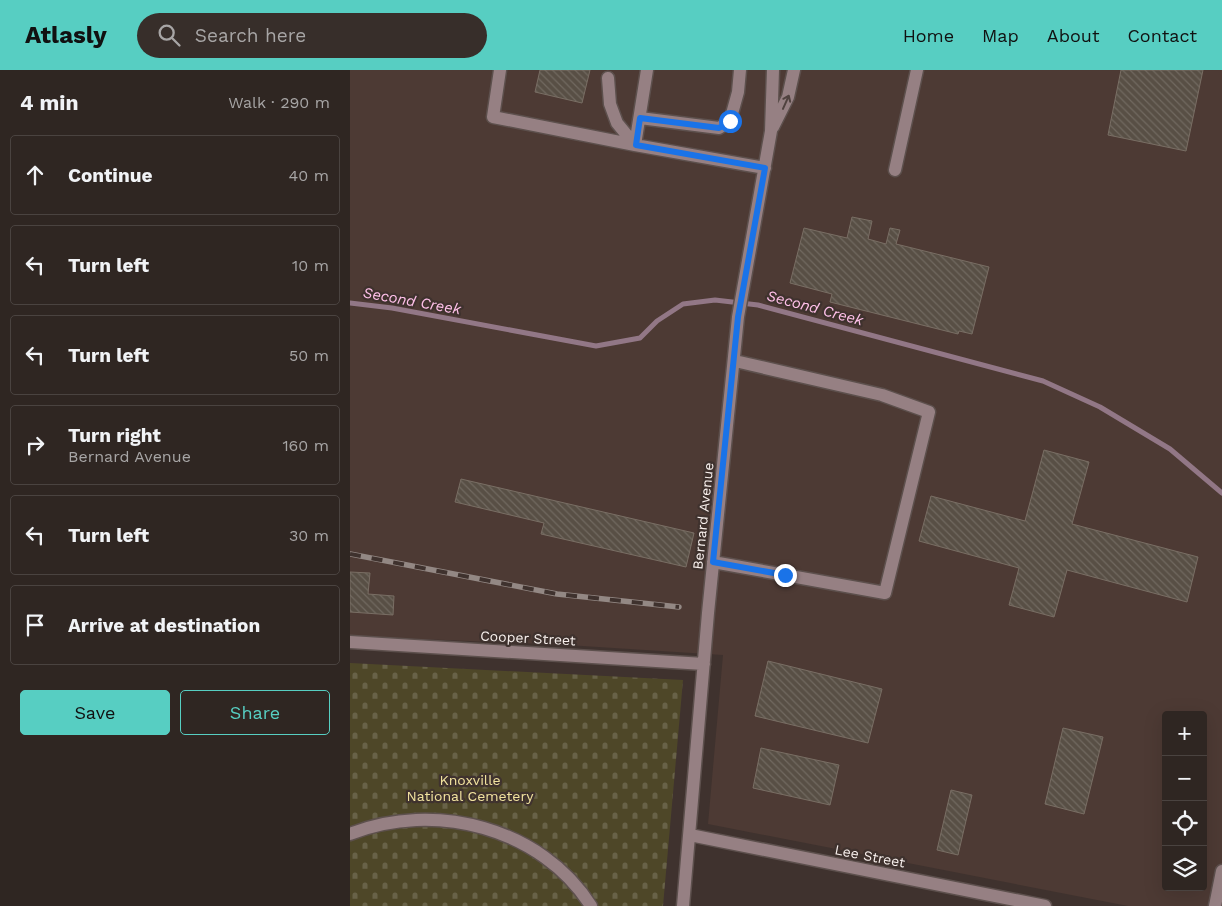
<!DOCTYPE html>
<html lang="en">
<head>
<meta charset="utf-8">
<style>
  :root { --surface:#2f2622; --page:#372e2a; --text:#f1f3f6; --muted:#a7a5a5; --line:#4a4340; --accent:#57cec2 }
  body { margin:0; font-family:"Work Sans",sans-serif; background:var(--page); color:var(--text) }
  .controls { position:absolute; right:15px; bottom:15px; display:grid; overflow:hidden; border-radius:5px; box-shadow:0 5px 20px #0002 }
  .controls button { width:45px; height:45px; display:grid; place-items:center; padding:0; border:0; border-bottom:1px solid var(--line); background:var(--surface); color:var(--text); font:25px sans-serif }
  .stop { position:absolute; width:15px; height:15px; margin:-11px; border:4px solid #1a73e8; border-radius:50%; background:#fff }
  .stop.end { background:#1a73e8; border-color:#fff; box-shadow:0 1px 5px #0008 }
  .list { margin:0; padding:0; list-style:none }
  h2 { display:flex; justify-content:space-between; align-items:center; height:65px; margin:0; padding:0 20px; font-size:21px }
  h2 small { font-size:16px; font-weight:400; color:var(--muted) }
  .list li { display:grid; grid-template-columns:32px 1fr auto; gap:15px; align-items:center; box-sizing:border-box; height:80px; margin:0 10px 10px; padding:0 10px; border:1px solid var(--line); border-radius:5px }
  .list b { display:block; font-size:19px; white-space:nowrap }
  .list p { margin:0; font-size:16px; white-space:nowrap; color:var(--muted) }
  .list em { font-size:16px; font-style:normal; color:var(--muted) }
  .actions { display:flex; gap:10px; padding:15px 20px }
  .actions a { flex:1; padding:11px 0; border:1px solid var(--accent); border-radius:5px; text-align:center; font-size:18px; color:var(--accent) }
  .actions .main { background:var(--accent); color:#111 }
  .icon { flex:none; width:28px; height:28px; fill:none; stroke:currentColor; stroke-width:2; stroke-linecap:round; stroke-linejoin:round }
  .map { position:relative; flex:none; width:872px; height:836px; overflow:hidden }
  header { display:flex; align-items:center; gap:30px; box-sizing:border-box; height:70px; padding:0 25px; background:var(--accent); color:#111 }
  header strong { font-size:24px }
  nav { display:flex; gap:28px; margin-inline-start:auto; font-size:18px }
  .search { width:350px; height:45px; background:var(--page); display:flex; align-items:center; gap:12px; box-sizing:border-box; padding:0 18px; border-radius:28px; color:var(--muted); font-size:19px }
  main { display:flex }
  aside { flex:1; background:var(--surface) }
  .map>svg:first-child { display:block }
  .built { fill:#4d3a34; fill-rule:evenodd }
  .cemetery { fill:url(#cemetery-stones) }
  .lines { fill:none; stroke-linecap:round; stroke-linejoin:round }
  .stream { stroke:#927786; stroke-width:5 }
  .building { fill:url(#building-back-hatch); stroke:#796e64 }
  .minor-casing { stroke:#5d504d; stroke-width:15 }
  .minor { stroke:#968083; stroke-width:12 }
  .rail-casing { stroke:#938884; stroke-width:5.5 }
  .rail { stroke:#3f322e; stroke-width:4; stroke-dasharray:11; stroke-linecap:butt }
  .oneway { stroke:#50423f }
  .route { stroke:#1a73e8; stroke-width:6 }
  .labels { text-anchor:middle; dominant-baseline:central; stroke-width:4.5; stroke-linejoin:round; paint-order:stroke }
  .street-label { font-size:14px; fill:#f8f0ed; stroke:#3f322e }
  .park-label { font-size:14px; fill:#f2e39f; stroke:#3f322e }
  .water-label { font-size:15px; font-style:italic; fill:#ffc0e9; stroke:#3f322e }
</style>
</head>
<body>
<header>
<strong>Atlasly</strong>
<div class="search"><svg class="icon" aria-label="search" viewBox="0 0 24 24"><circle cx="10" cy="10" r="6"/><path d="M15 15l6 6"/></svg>Search here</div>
<nav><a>Home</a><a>Map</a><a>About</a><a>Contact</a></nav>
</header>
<main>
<aside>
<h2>4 min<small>Walk · 290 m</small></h2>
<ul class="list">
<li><svg class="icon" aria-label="ahead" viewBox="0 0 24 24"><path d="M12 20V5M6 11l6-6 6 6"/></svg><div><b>Continue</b></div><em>40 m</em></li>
<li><svg class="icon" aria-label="left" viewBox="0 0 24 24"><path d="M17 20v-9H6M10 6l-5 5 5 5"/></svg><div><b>Turn left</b></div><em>10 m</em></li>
<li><svg class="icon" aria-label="left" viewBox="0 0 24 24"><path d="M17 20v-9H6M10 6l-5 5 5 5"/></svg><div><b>Turn left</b></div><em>50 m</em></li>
<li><svg class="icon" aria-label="right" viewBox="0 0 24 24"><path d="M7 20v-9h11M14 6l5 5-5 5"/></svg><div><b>Turn right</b><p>Bernard Avenue</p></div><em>160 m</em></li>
<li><svg class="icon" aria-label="left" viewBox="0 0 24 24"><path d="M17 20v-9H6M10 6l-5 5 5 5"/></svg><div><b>Turn left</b></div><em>30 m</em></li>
<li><svg class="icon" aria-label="arrive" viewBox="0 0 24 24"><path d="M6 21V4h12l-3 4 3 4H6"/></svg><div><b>Arrive at destination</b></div></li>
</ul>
<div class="actions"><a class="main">Save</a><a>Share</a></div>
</aside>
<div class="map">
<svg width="872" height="836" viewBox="0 0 872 836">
  <defs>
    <pattern id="cemetery-stones" width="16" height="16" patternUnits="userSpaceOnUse" patternTransform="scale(1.25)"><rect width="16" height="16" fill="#4e4728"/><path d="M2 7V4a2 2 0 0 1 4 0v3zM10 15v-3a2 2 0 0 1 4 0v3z" fill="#686248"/></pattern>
    <pattern id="building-back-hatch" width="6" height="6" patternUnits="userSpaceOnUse" patternTransform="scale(1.25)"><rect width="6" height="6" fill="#584f45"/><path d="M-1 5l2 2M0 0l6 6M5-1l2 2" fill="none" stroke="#716960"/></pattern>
  </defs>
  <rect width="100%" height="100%" fill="#3f322e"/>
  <!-- built -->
  <path class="built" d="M 0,0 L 872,0 L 872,836 L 778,836 L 358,754 L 373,585 L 217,575 L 0,566 ZM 816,645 L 853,645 L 853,817 L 816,817 Z"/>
  <!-- cemetery -->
  <path class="cemetery" d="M 0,593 L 333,610 L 313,836 L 0,836 Z"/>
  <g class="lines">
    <!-- stream -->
    <path class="stream" d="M 0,233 L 42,238 L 246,276 L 290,268 L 307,251 L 333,234 L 365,230 L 408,235 L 693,311 L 750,337 L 820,379 L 872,423"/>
  </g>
  <!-- building -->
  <path class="building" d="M 190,0 L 240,0 L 232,33 L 185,22 Z
    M 771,0 L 853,0 L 836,81 L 758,65 Z
    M 502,147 L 522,151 L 518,169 L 536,174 L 540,158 L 550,160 L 546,174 L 639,197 L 622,264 L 609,261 L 608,264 L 480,232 L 482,224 L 440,213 L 454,158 L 497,168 Z
    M 694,380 L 739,392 L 722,454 L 848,487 L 837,532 L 717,500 L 704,547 L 659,535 L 669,498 L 569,471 L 581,426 L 675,451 Z
    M 111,409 L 344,463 L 336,497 L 191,464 L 194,453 L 105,432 Z
    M 0,502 L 20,503 L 18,524 L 44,526 L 43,545 L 0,542 Z
    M 418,591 L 532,619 L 518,673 L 405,646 Z
    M 713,658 L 753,667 L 734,744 L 695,734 Z
    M 411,678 L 489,695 L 480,735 L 403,718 Z
    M 601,720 L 622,725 L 608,785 L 587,780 Z"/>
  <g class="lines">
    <defs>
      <path id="minor" d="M 150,0 L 143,47 L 285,75 L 415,98
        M 258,8 L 260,34 L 267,53 L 285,75
        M 290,48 L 369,58 L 380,51 L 388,22 L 390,0
        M 423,57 L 438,27 L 444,0
        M 285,75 L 297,0
        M 545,100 L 567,0
        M 363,492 L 535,523 L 579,342 L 532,325 L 385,291
        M 0,572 L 354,594
        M 0,764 C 84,730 192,758 241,836
        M 340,765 L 695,836
        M 333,836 L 358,543 L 388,247 L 421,61 L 423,0
        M 865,836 L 872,801"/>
    </defs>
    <!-- minor casing -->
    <use href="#minor" class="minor-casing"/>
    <!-- minor -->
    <use href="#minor" class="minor"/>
    <defs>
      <path id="rail" d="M 0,484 L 207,524 L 329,537"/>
    </defs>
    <!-- rail casing -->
    <use href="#rail" class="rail-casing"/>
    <!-- rail -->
    <use href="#rail" class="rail"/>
  </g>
  <!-- one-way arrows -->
  <defs><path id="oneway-shaft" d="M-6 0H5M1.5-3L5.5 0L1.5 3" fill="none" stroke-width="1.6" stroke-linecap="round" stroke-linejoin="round" transform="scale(1.25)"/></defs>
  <use class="oneway" href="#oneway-shaft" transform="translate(436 32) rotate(-66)"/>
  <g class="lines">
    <!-- route -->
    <path class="route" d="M 380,51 L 369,58 L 290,48 L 286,75 L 415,98 L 388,247 L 363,492 L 435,505"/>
  </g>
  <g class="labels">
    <!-- street labels -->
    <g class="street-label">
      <text transform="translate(353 446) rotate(-84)">Bernard Avenue</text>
      <text transform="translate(178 568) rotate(3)">Cooper Street</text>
      <text transform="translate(520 786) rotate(11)">Lee Street</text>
    </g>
    <!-- park labels -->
    <g class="park-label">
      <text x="120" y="710">Knoxville<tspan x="120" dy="16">National Cemetery</tspan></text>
    </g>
    <!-- water labels -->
    <g class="water-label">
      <text transform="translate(62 231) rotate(10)">Second Creek</text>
      <text transform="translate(465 238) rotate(15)">Second Creek</text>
    </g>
  </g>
</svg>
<div class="controls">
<button>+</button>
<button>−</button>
<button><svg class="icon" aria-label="locate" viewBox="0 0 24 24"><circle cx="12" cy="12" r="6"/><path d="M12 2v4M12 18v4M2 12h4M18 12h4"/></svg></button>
<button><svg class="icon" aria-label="layers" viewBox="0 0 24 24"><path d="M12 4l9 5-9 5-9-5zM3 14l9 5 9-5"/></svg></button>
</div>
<div class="stop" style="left:380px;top:51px"></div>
<div class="stop end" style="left:435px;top:505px"></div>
</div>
</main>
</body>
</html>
